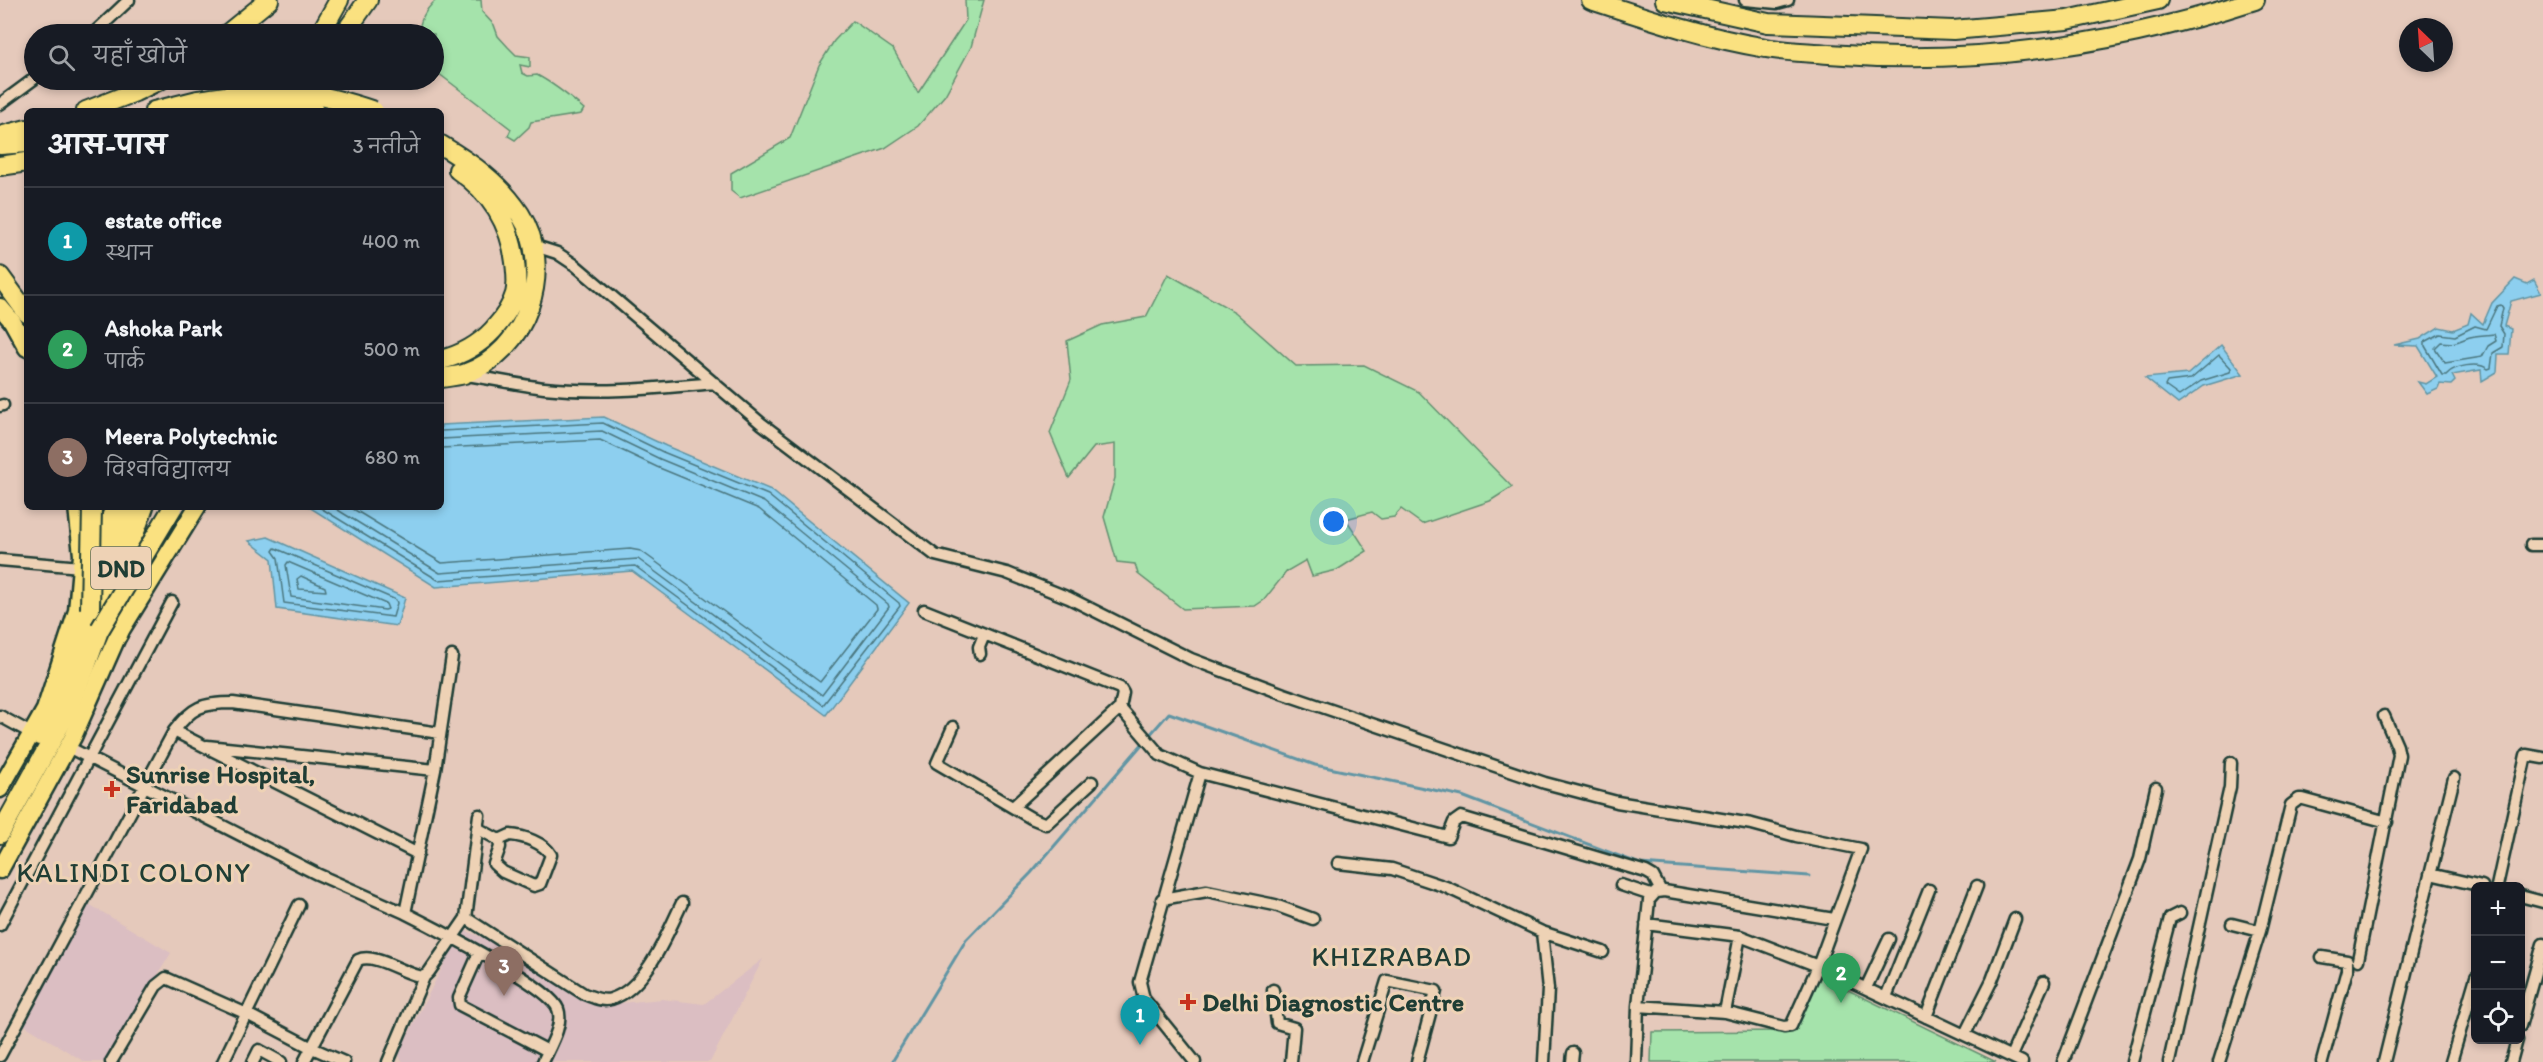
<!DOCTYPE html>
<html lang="hi">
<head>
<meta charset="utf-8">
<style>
  :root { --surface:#171b24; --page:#20242c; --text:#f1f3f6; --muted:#9ea1a6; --line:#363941; --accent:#7c3aed }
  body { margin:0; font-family:Itim,"Playpen Sans Deva",sans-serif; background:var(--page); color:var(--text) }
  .controls { position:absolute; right:18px; bottom:18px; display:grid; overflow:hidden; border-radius:9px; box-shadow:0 3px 9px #0003 }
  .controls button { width:54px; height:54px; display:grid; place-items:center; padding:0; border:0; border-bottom:2px solid var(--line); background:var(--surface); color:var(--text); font:30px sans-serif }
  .compass { position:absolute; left:2399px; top:18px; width:54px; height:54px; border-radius:50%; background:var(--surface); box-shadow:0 3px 9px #0003; rotate:335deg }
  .you { position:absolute; left:1334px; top:522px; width:21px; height:21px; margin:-15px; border:4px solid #fff; border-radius:50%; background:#1a73e8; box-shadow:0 0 0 9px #1a73e833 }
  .badge { display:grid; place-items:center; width:39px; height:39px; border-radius:50%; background:var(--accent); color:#fff; font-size:20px; font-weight:700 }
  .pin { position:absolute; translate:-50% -50px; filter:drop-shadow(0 2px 3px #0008) }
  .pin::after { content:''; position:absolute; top:32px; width:21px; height:18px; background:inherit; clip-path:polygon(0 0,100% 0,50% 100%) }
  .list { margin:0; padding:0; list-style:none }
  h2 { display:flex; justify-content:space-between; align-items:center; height:78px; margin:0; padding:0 24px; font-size:26px }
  h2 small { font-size:20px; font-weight:400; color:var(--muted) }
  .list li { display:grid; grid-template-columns:39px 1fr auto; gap:18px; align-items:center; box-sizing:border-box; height:108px; padding:0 24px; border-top:2px solid var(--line) }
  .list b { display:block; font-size:22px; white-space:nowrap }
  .list p { margin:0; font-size:20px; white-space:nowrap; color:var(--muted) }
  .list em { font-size:20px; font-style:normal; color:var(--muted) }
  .icon { flex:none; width:33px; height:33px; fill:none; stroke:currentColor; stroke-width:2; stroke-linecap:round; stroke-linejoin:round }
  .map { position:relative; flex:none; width:2543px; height:1062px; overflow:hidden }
  .search { position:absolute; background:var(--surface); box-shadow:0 3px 9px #0003; left:24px; top:24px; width:420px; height:66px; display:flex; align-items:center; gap:15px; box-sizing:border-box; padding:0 21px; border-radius:33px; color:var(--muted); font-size:22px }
  .panel { position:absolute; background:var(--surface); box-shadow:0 3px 9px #0003; left:24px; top:108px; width:420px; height:402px; border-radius:9px }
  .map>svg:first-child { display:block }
  .built { fill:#dbbec2 }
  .green { fill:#a5e3ab; stroke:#629070; stroke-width:1.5 }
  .water { fill:#8dcfef; stroke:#6195a4; stroke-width:1.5 }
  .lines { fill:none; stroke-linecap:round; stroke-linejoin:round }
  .shore { stroke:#4b777f; stroke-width:1.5 }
  .stream { stroke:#6195a4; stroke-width:3 }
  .minor-casing { stroke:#1f3d34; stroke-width:15 }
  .primary-casing { stroke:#1f3d34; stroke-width:21 }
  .motorway-casing { stroke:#1f3d34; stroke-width:22 }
  .minor { stroke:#eed2b5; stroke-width:10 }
  .primary { stroke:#fae180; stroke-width:16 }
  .motorway { stroke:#fae180; stroke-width:18 }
  .motorway-bridge-casing { stroke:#1f3d34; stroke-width:22; stroke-linecap:butt }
  .motorway-bridge { stroke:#fae180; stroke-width:18 }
  .poi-dot { fill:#c8321e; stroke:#eed2b5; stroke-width:2 }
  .labels { text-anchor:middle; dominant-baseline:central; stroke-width:6; stroke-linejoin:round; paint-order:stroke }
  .shield { fill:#eed2b5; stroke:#5d6a5b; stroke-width:1.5 }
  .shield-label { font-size:24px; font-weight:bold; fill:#1f3d34 }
  .poi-label { font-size:26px; font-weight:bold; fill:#1f3d34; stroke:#eed2b5; text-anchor:start }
  .neighbourhood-label { font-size:27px; letter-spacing:1.5px; fill:#1f3d34; stroke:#eed2b5 }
</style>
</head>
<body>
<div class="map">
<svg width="2543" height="1062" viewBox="0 0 2543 1062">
  <rect width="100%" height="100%" fill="#e5c9bb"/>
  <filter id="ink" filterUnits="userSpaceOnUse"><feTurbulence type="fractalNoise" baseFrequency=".0167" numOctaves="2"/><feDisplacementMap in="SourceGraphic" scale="12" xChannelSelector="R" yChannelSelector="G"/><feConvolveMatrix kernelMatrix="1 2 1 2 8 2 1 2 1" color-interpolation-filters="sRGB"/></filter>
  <g filter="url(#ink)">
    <!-- built -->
    <path class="built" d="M 87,903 L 171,953 L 105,1062 L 85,1062 L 16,1020 Z
      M 462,929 L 512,950 L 574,994 L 601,1005 L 662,999 L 704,1004 L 763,959 L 710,1062 L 403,1062 L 398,1054 Z"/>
    <!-- green -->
    <path class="green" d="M 436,0 L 481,0 L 482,12 L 494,25 L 498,36 L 508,47 L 516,55 L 530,57 L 530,67 L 520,65 L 522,73 L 528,76 L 537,75 C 554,84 569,96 584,109 L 581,114 L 531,122 L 529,127 L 515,140 L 508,136 L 511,129 L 434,70 L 434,34 L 419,34 C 419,20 425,10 436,0 Z
      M 965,0 L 984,0 L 971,47 L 945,95 L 918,126 L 885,148 L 740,198 L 731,191 L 731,173 L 790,138 L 819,65 L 834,41 L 853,21 L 893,49 L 918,93 L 966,20 Z
      M 1168,274 L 1235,312 L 1296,366 L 1364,365 L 1419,392 L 1512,487 L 1490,501 L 1422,524 L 1401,509 L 1394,517 L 1381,519 L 1372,512 L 1346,519 L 1367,551 L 1337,570 L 1312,576 L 1306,560 L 1287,571 L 1264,600 L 1255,606 L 1183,609 L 1138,574 L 1135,564 L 1117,562 L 1104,517 L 1115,478 L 1115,444 L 1094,447 L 1069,478 L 1050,433 L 1071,380 L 1067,341 L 1102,325 L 1146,317 Z
      M 1819,976 L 1996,1062 L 1651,1062 L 1652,1032 L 1792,1031 Z"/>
    <!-- water -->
    <path class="water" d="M 2515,279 L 2527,284 L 2534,280 L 2541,293 L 2511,301 L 2504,326 L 2511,329 L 2509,355 L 2498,355 L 2497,372 L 2482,381 L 2481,370 L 2452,375 L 2455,381 L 2451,385 L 2440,384 L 2438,389 L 2427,394 L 2418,382 L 2426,384 L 2437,377 L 2418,346 L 2394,345 L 2420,339 L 2439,327 L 2453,330 L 2468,324 L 2471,313 L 2483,324 L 2492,303 Z
      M 2221,345 L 2243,374 L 2204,386 L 2178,404 L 2145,378 L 2188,374 Z
      M 604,417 L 666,446 L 771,490 L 909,603 L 826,715 L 632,571 L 436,587 L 309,507 L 441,507 L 441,425 Z
      M 268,537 L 405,598 L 397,626 L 277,609 L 272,559 L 249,541 Z"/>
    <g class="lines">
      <!-- shore -->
      <path class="shore" d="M 2501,305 L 2503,308 L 2499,326 L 2504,334 L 2503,347 L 2493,353 L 2491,368 L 2488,369 C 2479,361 2453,366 2446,375 L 2442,375 L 2425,346 L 2425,342 L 2440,334 L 2455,336 L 2475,326 L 2486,329 L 2497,306 Z
        M 2494,334 L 2496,341 L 2488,346 L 2482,357 L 2445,363 L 2435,348 L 2441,342 C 2460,345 2460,338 2475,336 C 2481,335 2487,335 2494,334 Z
        M 2219,355 L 2231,368 L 2230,372 L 2201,381 L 2179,396 L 2165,386 L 2167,382 L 2191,379 Z
        M 319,507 L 438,580 L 635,566 L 823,705 L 900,606 L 899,603 L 768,495 L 663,452 L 603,423 L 441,431
        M 333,507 L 440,573 L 638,559 L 822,695 L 889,607 L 888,604 L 764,502 L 660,459 L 602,431 L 441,439
        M 350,507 L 442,563 L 630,549 L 641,551 L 820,682 L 877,609 L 876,605 L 759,509 L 657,467 L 600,440 L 441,448
        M 275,548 L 396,600 L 397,603 L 393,617 L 284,603 L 278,558 L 273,551 Z
        M 288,562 L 386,604 L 388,609 L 385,610 L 291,597 L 286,565 Z
        M 301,576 L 325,587 L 326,591 L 299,589 L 297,579 Z"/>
      <!-- stream -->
      <path class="stream" d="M 1148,737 L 1169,713 L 1315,765 L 1462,796 L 1640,864 L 1809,876
        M 892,1062 L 966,940 L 1031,873 L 1144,742"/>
      <defs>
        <path id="minor" d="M 1745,0 L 1777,3 L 1788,0
          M 93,34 L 129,0
          M 0,104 L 34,79
          M 532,245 L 557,253 L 575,265 L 762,424 L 935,555 L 1007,573 L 1069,598 L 1191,659 L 1284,694 L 1545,783 L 1617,802 L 1752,824 L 1796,836 L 1861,849 L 1818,966 L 1791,1026 L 1784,1027 L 1725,1012 L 1638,1006
          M 467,375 C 493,379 519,385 544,388 C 601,394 658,388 715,383
          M 0,406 L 3,405
          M 2531,545 L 2543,545
          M 0,560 L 81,567
          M 924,610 L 1120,688 L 1123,693 L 1120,708 L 1160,755 L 1200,773 L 1448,837 L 1454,822 L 1461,817 L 1646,872 L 1653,876 L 1661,891
          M 980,654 L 979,647 L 984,635
          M 0,716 L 31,733
          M 953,727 L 937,763 L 1031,818 L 1046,824 L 1092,782
          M 174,731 L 418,854
          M 207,746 L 435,770
          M 68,747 L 317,874 L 405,913 L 435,770 L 452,656
          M 1013,807 L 1120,708
          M 477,828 L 499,840
          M 510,835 C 524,836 544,843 551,855 L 540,884 L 534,886 L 503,872 L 494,864 L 500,847 L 499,840 Z
          M 1338,863 L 1392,869 L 1446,887 L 1542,932 L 1603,952
          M 2430,874 L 2482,886
          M 1621,885 L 1651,895
          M 2497,886 L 2526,755 L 2543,758
          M 2520,896 L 2543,902
          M 1162,899 L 1207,891 L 1275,905 L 1313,919
          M 405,913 C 431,926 550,986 558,1009 C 564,1025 549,1048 543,1062
          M 466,918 L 584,994 C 593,997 602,1002 611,999 C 646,989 668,932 682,903
          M 1646,924 L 1740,936 L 1818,966 L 2022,1062
          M 2232,924 L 2260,931
          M 0,925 L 172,602
          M 1542,932 L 1548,989 L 1544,1062
          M 479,953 L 459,998 L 460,1005 L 548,1051
          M 2358,960 L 2399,755 L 2397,746 L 2384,716
          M 1866,988 L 1889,939
          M 1273,990 L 1277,1023 L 1294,1028 L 1291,1062
          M 1886,997 L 1929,890
          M 1725,1012 L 1740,936
          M 1926,1017 L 1977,886
          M 2520,1026 L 2543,944
          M 1965,1034 L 1992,980 L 2015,919
          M 0,1056 L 174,731 C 192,707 202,703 233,703 L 440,733
          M 2011,1056 L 2044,982
          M 111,1062 L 156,986 L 166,978 L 247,1014 L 312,1048 L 344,1062
          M 223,1062 L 299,905
          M 253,1062 L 259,1050 L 281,1062
          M 304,1062 L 358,960 C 376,952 404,975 424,977 L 429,972 L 466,918 L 479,815
          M 388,1062 L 424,977
          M 1195,1062 L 1144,999 L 1140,982 L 1200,773
          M 1362,1062 L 1387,981 L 1436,991 L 1417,1062
          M 1572,1062 L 1573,1053
          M 1636,1062 L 1638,1006 L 1649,900 L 1656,892 L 1664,891 L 1834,919
          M 2063,1062 L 2140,859 L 2156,788
          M 2132,1062 L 2170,918 L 2180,913
          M 2169,1062 L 2230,787 L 2231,763
          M 2219,1062 L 2260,931 L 2291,805 L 2299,799 L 2303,799 L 2387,822
          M 2322,1062 L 2347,970 L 2347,961 L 2322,957
          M 2384,1062 L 2454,778
          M 2451,1062 L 2476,977
          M 2511,1062 L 2517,1040"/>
        <path id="primary" d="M 0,307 L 12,321 L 27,348
          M 0,789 L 45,710 L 77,611 L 82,555 L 77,507
          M 0,870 L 73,737 L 118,635 L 197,507"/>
        <path id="motorway" d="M 1591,0 C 1649,19 1706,38 1766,48 C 1787,52 1808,52 1829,54 C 1975,66 2117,45 2255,0
          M 1665,0 L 1768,23 L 1953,30 L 2067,20 L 2158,0
          M 227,34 L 269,0
          M 320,34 L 339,0
          M 344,34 L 368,0
          M 286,107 L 297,80
          M 305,108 L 317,80
          M 86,111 L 135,92 L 160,80
          M 154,111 L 198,100
          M 0,136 L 27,129
          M 0,145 L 27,143
          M 441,145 C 471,163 500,183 520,214 C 556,270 527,352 464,374 C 457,376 448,377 441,378
          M 0,166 L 27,162
          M 0,276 L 27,313
          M 441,360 C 461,355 479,345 493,330 C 502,320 511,308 515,294 C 518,284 516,273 515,262 C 510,223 490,192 458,170
          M 99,550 L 115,507
          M 118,635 L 142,568
          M 40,736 L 51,716 L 129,507
          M 0,834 L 63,720 L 85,669 L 144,507"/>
      </defs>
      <!-- minor casing -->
      <use href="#minor" class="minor-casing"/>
      <!-- primary casing -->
      <use href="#primary" class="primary-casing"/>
      <!-- motorway casing -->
      <use href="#motorway" class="motorway-casing"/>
      <!-- minor -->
      <use href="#minor" class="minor"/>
      <!-- primary -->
      <use href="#primary" class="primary"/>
      <!-- motorway -->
      <use href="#motorway" class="motorway"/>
      <defs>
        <path id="motorway-bridge" d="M 198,100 C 232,95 267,88 301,93 C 326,96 350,103 374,111
          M 218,111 L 252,106 L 314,111
          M 90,609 L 92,507
          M 100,629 L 173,507"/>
      </defs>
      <!-- motorway-bridge casing -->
      <use href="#motorway-bridge" class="motorway-bridge-casing"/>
      <!-- motorway-bridge -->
      <use href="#motorway-bridge" class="motorway-bridge"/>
    </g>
  </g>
  <!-- markers -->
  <g class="poi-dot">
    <path d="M109 780h6v6h6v6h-6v6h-6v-6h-6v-6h6z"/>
    <path d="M1185 993h6v6h6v6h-6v6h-6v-6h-6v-6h6z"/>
  </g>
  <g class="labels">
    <!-- shield labels -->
    <rect class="shield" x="91" y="547" width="60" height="42" rx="4.5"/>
    <g class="shield-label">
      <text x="121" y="568">DND</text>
    </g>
    <!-- poi labels -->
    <g class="poi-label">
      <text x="126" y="774">Sunrise Hospital,<tspan x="126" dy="30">Faridabad</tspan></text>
      <text x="1202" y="1002">Delhi Diagnostic Centre</text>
    </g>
    <!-- neighbourhood labels -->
    <g class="neighbourhood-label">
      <text x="134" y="872">KALINDI COLONY</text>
      <text x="1392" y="956">KHIZRABAD</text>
    </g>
  </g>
</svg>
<div class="controls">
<button>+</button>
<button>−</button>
<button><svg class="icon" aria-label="locate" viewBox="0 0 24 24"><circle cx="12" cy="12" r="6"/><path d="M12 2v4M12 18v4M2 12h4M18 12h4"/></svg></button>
</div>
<svg class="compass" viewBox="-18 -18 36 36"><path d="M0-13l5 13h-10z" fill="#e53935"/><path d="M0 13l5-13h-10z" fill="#9ea1a6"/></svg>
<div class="you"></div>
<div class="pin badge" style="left:1140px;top:1045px;background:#0f9aa8">1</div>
<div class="pin badge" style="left:1841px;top:1003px;background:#2e9e5b">2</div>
<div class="pin badge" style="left:504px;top:996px;background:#8d6e63">3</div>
<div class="search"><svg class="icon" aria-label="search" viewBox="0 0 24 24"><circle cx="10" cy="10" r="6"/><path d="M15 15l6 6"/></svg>यहाँ खोजें</div>
<section class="panel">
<h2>आस-पास<small>3 नतीजे</small></h2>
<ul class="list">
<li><span class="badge" style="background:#0f9aa8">1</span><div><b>estate office</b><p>स्थान</p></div><em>400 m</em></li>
<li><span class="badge" style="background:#2e9e5b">2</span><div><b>Ashoka Park</b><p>पार्क</p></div><em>500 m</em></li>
<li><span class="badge" style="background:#8d6e63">3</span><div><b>Meera Polytechnic</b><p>विश्वविद्यालय</p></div><em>680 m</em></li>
</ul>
</section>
</div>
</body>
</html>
